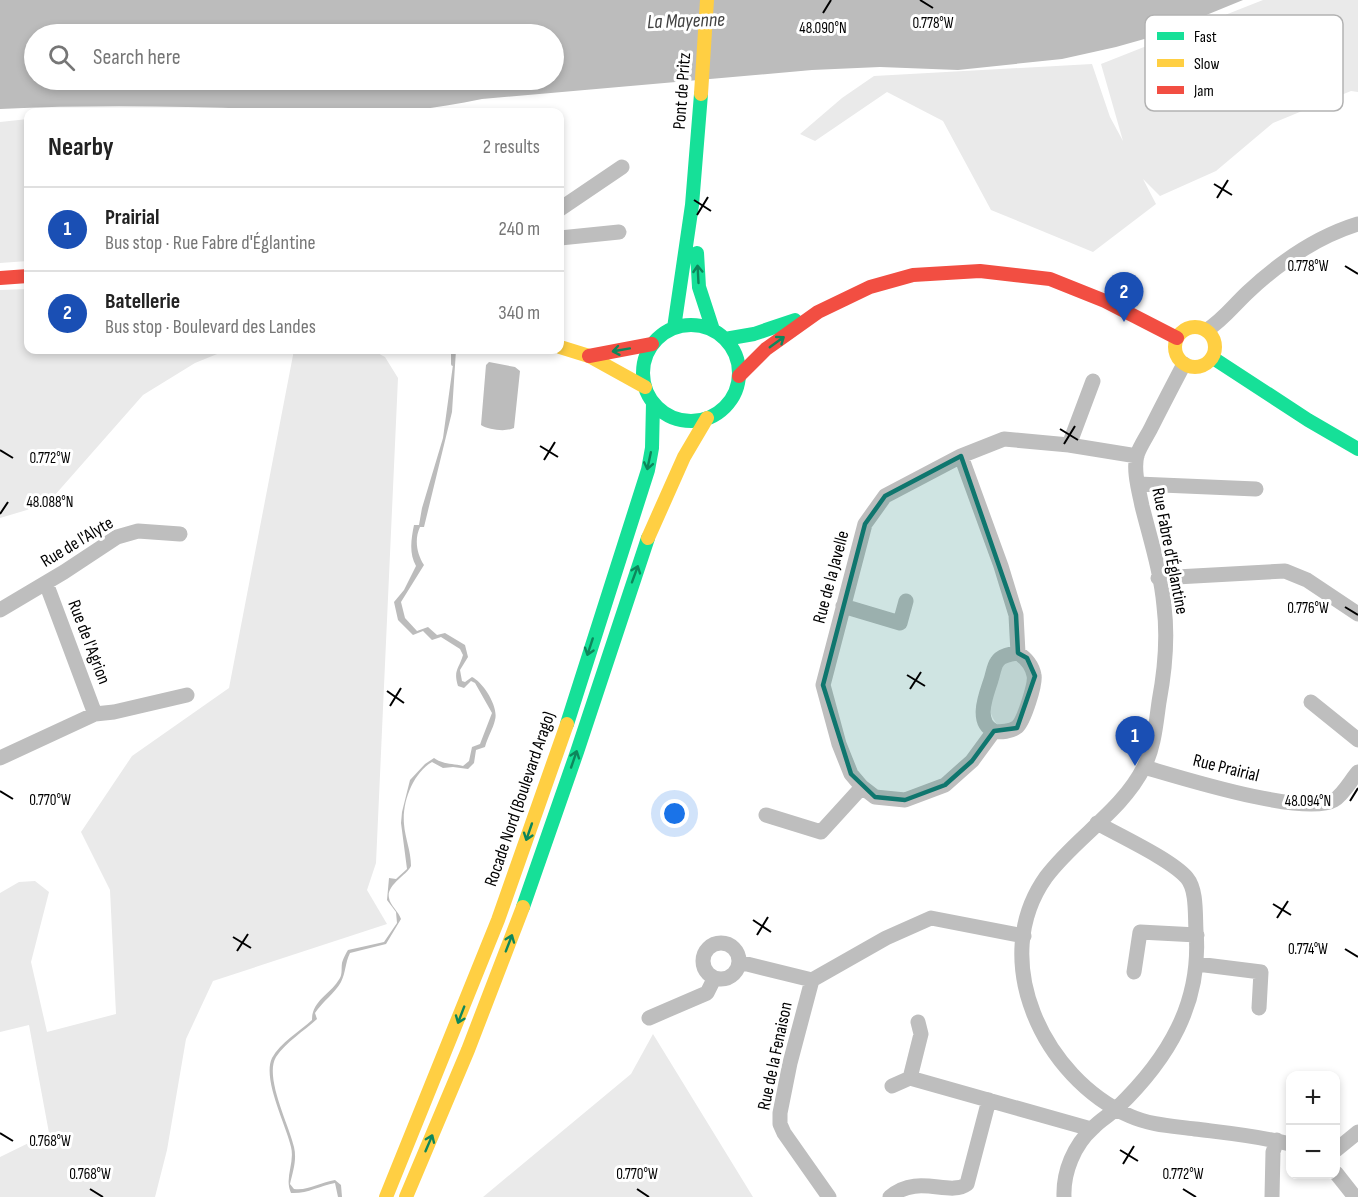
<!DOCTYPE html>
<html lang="en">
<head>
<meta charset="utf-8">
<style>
  :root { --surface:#fff; --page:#f2f2f2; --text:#222; --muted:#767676; --line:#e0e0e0; --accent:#111827 }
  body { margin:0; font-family:"Sofia Sans Condensed",sans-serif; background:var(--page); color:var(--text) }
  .controls { position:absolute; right:18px; bottom:18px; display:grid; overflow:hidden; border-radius:12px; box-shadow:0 3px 9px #0003 }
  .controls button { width:54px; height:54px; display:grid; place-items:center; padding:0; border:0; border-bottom:2px solid var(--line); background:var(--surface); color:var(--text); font:30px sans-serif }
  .you { position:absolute; left:675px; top:814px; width:21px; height:21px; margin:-15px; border:4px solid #fff; border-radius:50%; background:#1a73e8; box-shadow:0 0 0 9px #1a73e833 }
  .badge { display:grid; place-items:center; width:39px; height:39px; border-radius:50%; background:var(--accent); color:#fff; font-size:20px; font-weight:700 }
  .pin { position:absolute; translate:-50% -50px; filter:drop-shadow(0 2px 3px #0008) }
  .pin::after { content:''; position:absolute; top:32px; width:21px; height:18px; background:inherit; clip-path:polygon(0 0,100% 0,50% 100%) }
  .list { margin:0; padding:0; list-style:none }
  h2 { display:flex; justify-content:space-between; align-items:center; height:78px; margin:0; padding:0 24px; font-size:26px }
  h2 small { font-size:20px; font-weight:400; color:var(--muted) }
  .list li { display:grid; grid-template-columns:39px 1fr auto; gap:18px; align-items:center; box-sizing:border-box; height:84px; padding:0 24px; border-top:2px solid var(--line) }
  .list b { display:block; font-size:22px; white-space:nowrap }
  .list p { margin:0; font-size:20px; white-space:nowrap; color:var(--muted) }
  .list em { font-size:20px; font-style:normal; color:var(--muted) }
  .icon { flex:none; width:33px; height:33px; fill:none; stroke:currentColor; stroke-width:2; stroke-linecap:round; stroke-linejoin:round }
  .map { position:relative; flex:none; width:1358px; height:1197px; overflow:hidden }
  .search { position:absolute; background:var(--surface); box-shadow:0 3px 9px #0003; left:24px; top:24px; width:540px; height:66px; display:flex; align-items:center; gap:15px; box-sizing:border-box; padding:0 21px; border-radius:33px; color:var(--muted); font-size:22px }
  .panel { position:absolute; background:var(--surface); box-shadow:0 3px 9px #0003; left:24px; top:108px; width:540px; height:246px; border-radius:12px }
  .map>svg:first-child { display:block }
  .green { fill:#eaeaea }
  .water { fill:#bcbcbc; fill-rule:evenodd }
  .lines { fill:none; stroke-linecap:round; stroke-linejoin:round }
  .stream { stroke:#bcbcbc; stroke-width:4 }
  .street { stroke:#bebebe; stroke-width:15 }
  .fast { stroke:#16e098; stroke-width:14 }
  .slow { stroke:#ffcf43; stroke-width:14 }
  .jam { stroke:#f24e42; stroke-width:14 }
  .oneway { stroke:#0d865b }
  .marked { fill:#0f766e; fill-opacity:0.2; stroke:#0f766e; stroke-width:4.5; stroke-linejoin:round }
  .ticks { fill:none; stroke:#000; stroke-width:2 }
  .labels { text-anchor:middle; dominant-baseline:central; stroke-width:6; stroke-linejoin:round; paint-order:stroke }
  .street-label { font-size:18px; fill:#000; stroke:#fff }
  .water-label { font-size:20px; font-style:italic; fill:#414141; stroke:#fff }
  .key { fill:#fff; stroke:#b2b2b2; stroke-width:1.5 }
  .key-label { font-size:16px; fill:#000 }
  .ticks-label { font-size:15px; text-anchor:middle; fill:#000; stroke:#fff; stroke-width:6; stroke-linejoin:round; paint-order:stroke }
</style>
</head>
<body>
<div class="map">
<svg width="1358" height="1197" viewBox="0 0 1358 1197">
  <rect width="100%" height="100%" fill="#fff"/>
  <!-- green -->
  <path class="green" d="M 1263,0 L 1358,0 L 1358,92 L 1351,91 L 1273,123 L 1216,171 L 1160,196 L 1143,179 L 1156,204 L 1093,252 L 991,210 L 943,121 L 887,92 L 815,141 L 800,134 L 842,98 L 874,76 L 1092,64 L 1110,117 L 1123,141 L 1101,64 Z
    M 28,119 L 28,261 L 0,263 L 0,122 Z
    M 28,289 L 28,350 L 227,350 L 195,363 L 143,395 L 47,504 L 0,518 L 0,290 Z
    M 294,350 L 372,350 L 385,357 L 398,378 L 376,863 L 367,890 L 387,924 L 213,981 L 186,1039 L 167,1150 L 155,1197 L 0,1197 L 0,1157 L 49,1133 L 29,1025 L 0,1032 L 0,893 L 19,882 L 35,881 L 49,892 L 31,962 L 47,1032 L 116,1014 L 110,890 L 81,832 L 132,756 L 229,688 Z
    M 1018,658 L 1032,675 L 1018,717 L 1008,726 L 998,725 C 981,706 994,686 1000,664 Z
    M 653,1034 L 753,1197 L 483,1197 L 631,1074 Z"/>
  <!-- water -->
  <path class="water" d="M 0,0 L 1243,0 L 1155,36 L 1116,47 L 1062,59 L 958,70 L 880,67 L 812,70 L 482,99 C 418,113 353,116 287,112 C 277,112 266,110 256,109 C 171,106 85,105 0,109 ZM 34,34 L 554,34 L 554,80 L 34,80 Z
    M 455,350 L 456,350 L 452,412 L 424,527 L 420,527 C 414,540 417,554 424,565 L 401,602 L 405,618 L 417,631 L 428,627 L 437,635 L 445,633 L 465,645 L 468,657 L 460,670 L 462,681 L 465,682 L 472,677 C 483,682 499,707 495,720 C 493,729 488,736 485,747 L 476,750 L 474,763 L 468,769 L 453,767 L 443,768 L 432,762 C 413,773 402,802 404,824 C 405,838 411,851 411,866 C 406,876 386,885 389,898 C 390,905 399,912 401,919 L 386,944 L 350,953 C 345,963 346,972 341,982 C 335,993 323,1001 315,1013 L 317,1019 C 304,1031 286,1042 276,1057 C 264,1077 289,1125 294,1147 C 297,1160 293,1171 290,1184 L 294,1189 C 308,1191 321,1182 335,1180 L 341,1185 L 342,1197 L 338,1197 L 335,1183 C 319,1186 307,1194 291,1193 C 284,1178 295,1163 291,1147 C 286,1125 262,1079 272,1058 C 280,1043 300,1031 312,1020 C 312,1001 329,995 338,981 C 343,975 341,970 342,963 C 343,959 346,953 348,950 L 384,942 L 397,923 L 396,912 L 387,900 L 389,878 L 396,879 L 407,869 L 401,823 L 402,812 L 410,780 L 425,764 L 434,758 C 444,765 452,763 463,766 L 469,761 L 472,747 L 480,744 L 492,713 L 475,683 L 471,681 L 464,688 L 458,686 C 453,670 459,669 463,655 L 460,649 L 441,637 L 432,640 L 423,631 L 413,635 L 398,620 L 394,602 L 404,590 L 416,566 C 409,554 411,539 414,525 L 419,525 L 422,508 L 443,438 Z
    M 489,362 L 515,367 L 520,371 L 514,428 C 506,432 489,430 481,425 L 486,365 Z"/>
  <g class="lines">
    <!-- stream -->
    <path class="stream" d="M 453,364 L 453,350"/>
    <!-- street -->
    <path class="street" d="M 560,209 L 622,167
      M 560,238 L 619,232
      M 1207,330 C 1223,320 1234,305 1248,292 C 1280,262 1316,237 1358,224
      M 1184,364 C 1173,385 1162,406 1151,428 C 1147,436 1140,446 1137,455 C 1133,470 1139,491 1142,506 C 1150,538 1161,572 1164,606 C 1168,638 1165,670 1159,702 C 1156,723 1154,748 1144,767 C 1122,811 1075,838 1046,877 C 987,960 1044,1078 1130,1116 C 1150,1125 1173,1126 1195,1129 C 1227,1133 1259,1136 1290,1144
      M 1069,445 L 1093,381
      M 961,456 L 1001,566 L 1016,615 L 1018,653
      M 1138,484 L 1256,489
      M 1158,578 L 1285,571 L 1307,580 L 1358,614
      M 843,606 L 900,623 L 906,601
      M 0,610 L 64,572 L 117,537 L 138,531 L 180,534
      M 1018,653 C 1026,658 1032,665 1034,675 C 1036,683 1024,721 1017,727 C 1012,731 1000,733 994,731 C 974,722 987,693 991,680 C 993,674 994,666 997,662 C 1001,655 1011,654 1018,653 Z
      M 1311,702 L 1358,740
      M 95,714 L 114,712 L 187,695
      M 994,731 L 972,761 L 945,785 L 905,800 L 875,797 L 862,787 L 851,774 L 839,744 L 823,685 L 865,524 L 885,496 L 961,456 L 1004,439 L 1069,445 L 1137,456
      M 0,758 L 95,714 L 46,583
      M 1144,767 C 1179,777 1305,817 1334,800 C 1343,795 1351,780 1358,772
      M 766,815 L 821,832 L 862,787
      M703 961a18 18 0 1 1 36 0a18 18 0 1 1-36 0Z
      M 739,962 L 812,980
      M 1197,964 L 1261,972 L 1259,1008
      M 1134,972 L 1140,932 L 1197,935
      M 649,1018 L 707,993 L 714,979
      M 918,1022 L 921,1034 L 910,1078 L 1091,1129
      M 892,1086 L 910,1078
      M 1336,1150 L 1358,1132
      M 1336,1173 L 1355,1197
      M 829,1197 L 784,1133 L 780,1124 L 780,1113 L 790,1063 L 812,980 L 886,938 L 931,918 L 1024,936
      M 890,1197 C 918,1173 949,1197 967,1184 L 989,1100
      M 1064,1197 C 1063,1172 1074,1145 1093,1128 C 1100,1120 1110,1115 1117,1108 C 1168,1059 1202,1003 1196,931 C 1195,915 1197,890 1187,878 C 1172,860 1120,836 1097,823
      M 1272,1197 L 1273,1152 L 1277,1140"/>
    <!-- fast -->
    <path class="fast" d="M 697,253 L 699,287 L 713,330
      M643 373a48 48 0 1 1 96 0a48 48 0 1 1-96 0Z
      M 674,328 L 692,205 L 701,94
      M 725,339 L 754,334 L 795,320
      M 1213,358 L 1308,420 L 1358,449
      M 567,724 L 648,470 L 652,448 L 653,403
      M 523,907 L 577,752 L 648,538"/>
    <!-- slow -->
    <path class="slow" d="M 701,94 L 707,0
      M1175 347a20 20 0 1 1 40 0a20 20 0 1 1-40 0Z
      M 560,347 L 589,356 L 645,387
      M 648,538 L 684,457 L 707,418
      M 386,1197 L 498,920 L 567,724
      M 406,1197 L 468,1050 L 523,907"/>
    <!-- jam -->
    <path class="jam" d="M 0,278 L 28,276
      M 589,356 L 652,344
      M 739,376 L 766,349 L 818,312 L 870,287 L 913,275 L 980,271 L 1050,279 L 1105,301 L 1177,338"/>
  </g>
  <!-- one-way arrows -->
  <defs><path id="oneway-shaft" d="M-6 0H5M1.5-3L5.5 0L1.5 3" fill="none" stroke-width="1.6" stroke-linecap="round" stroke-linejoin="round" transform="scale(1.5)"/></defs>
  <g class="oneway">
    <use href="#oneway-shaft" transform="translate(698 274) rotate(-93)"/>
    <use href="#oneway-shaft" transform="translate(777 342) rotate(-36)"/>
    <use href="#oneway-shaft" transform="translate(621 350) rotate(170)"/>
    <use href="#oneway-shaft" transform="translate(649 461) rotate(102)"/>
    <use href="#oneway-shaft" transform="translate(635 574) rotate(-70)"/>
    <use href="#oneway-shaft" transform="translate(590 647) rotate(108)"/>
    <use href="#oneway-shaft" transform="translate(574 759) rotate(-71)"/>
    <use href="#oneway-shaft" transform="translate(529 832) rotate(109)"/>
    <use href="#oneway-shaft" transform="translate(509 943) rotate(-69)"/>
    <use href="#oneway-shaft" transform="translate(461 1015) rotate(111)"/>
    <use href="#oneway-shaft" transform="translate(429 1143) rotate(-67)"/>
  </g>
  <!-- marked area -->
  <path class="marked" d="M 961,456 L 1016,615 L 1018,653 L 1027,658 L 1035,676 L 1017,728 L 994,731 L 972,761 L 945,785 L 905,800 L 875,797 L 851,774 L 823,685 L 865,524 L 885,496 Z"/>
  <!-- ticks -->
  <path class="ticks" d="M 920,0 L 933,8M 823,13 L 831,0M 1214,184 L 1232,195M 1217,198 L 1228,180M 694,200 L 711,211M 697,215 L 708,197M 1345,266 L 1358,274M 1060,429 L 1078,440M 1064,444 L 1075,426M 540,446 L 558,457M 0,450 L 13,458M 544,460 L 555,442M 0,514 L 8,502M 1345,607 L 1358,615M 907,675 L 925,686M 910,689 L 921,672M 387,691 L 404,703M 390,706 L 401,688M 0,791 L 13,799M 1350,801 L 1358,788M 1273,904 L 1291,915M 1277,918 L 1288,901M 753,920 L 771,932M 757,935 L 768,917M 233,937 L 251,948M 1345,949 L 1358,957M 237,951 L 248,934M 0,1133 L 13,1141M 1120,1150 L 1138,1161M 1123,1164 L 1134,1146M 90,1189 L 103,1197M 637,1189 L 649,1197M 1183,1189 L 1196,1197"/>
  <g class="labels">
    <!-- street labels -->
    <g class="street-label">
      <text transform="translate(682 91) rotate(-86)">Pont de Pritz</text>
      <text transform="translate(77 542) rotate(-31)">Rue de l'Alyte</text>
      <text transform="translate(1170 551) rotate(79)">Rue Fabre d'Églantine</text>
      <text transform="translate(831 577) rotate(-75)">Rue de la Javelle</text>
      <text transform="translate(89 642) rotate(69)">Rue de l'Agrion</text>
      <text transform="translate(1226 768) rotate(14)">Rue Prairial</text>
      <text transform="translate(520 799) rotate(-71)">Rocade Nord (Boulevard Arago)</text>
      <text transform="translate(775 1056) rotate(-78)">Rue de la Fenaison</text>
    </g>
    <!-- water labels -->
    <g class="water-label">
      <text transform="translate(686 21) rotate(-2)">La Mayenne</text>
    </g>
  </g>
  <!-- legend -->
  <rect x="1145" y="15" width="198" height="96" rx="9" class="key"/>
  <rect x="1157" y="32" width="27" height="8" fill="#16e098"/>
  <rect x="1157" y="59" width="27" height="8" fill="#ffcf43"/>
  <rect x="1157" y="86" width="27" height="8" fill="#f24e42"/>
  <g class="key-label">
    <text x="1194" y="42">Fast</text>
    <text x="1194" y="69">Slow</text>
    <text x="1194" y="96">Jam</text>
  </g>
  <g class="ticks-label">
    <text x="933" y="28">0.778°W</text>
    <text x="823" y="33">48.090°N</text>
    <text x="1308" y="271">0.778°W</text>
    <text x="50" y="463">0.772°W</text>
    <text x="50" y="507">48.088°N</text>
    <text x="1308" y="613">0.776°W</text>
    <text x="50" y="805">0.770°W</text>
    <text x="1308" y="806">48.094°N</text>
    <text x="1308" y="954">0.774°W</text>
    <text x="50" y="1146">0.768°W</text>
    <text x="90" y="1179">0.768°W</text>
    <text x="637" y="1179">0.770°W</text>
    <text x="1183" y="1179">0.772°W</text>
  </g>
</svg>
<div class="controls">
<button>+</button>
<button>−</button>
</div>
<div class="you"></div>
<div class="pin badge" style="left:1135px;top:766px;background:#1a4fb4">1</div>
<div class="pin badge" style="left:1124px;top:322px;background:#1a4fb4">2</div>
<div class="search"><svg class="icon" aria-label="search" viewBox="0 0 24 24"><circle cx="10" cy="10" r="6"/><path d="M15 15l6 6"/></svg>Search here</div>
<section class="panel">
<h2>Nearby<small>2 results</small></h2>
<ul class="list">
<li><span class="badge" style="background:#1a4fb4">1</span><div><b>Prairial</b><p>Bus stop · Rue Fabre d'Églantine</p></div><em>240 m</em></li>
<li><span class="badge" style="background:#1a4fb4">2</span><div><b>Batellerie</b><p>Bus stop · Boulevard des Landes</p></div><em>340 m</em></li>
</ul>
</section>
</div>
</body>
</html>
